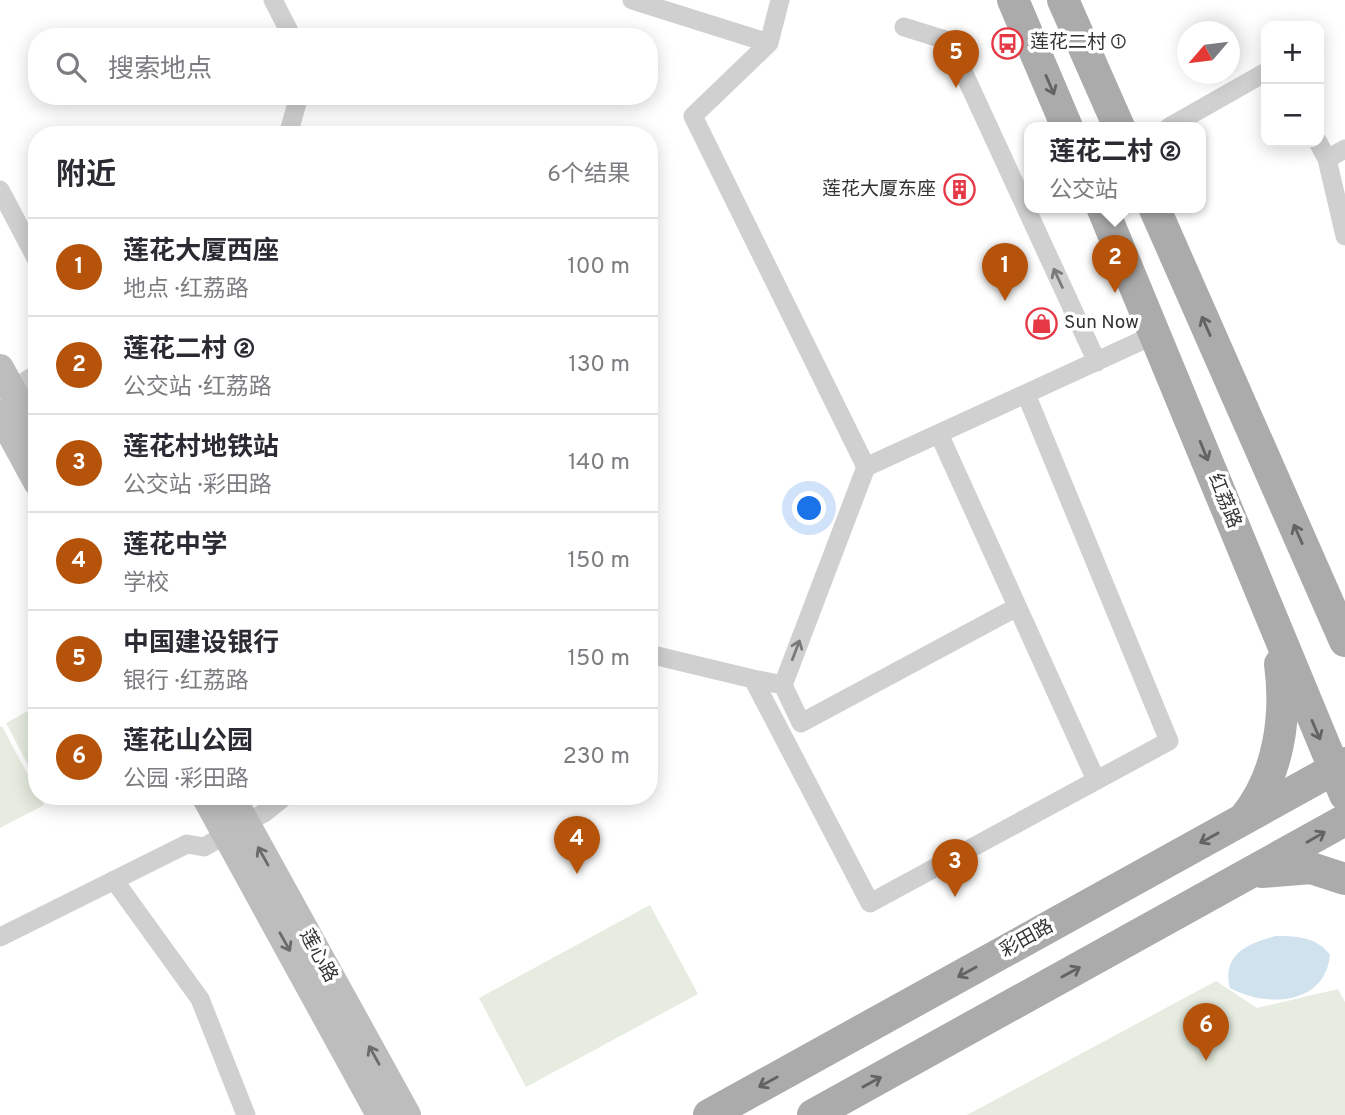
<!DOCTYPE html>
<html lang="zh">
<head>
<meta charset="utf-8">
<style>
  :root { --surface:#fff; --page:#f7f7f7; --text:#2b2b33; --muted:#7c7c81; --line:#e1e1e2; --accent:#b45309 }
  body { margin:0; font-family:Overpass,"Noto Sans SC",sans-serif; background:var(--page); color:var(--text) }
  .controls { position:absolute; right:21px; top:21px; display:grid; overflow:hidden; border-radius:14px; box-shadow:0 4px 18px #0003 }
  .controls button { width:63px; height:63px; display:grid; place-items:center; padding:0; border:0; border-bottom:2px solid var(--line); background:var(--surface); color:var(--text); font:35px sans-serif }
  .compass { position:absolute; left:1177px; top:21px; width:63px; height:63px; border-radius:50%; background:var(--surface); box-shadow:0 4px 18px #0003; rotate:242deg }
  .you { position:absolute; left:810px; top:509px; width:24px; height:24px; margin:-18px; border:5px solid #fff; border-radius:50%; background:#1a73e8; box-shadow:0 0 0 10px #1a73e833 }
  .badge { display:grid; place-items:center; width:46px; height:46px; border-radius:50%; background:var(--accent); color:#fff; font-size:23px; font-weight:700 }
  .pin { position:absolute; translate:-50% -58px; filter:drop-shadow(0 2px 4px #0008) }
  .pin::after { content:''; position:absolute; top:37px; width:24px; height:21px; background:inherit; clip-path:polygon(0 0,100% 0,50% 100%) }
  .popup { position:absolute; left:1024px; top:122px; width:182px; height:91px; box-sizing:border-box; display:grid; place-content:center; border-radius:14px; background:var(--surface); filter:drop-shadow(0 2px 5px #0005); font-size:23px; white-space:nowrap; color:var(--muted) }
  .popup b { font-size:26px; color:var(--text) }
  .popup::after { content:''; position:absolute; left:50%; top:100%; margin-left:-14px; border:14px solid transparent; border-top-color:var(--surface) }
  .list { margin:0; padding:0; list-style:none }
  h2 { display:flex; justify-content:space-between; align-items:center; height:91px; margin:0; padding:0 28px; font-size:30px }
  h2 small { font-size:23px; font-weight:400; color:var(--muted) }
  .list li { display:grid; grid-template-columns:46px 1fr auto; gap:21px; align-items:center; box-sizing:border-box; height:98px; padding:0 28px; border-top:2px solid var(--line) }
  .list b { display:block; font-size:26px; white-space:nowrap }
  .list p { margin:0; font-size:23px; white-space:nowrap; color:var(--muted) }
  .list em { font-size:23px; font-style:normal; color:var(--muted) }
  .icon { flex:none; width:38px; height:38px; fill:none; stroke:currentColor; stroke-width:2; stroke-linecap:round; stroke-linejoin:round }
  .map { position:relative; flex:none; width:1345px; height:1115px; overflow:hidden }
  .search { position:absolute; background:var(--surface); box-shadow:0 4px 18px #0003; left:28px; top:28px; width:630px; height:77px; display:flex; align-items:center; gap:18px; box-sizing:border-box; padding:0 24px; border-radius:28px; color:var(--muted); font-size:26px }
  .panel { position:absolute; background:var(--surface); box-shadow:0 4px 18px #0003; left:28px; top:126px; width:630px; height:679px; border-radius:28px }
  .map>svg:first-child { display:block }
  .green { fill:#e6ecdf }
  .water { fill:#cfe2ee }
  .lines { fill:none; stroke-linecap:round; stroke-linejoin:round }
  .minor { stroke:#d0d0d0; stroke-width:19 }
  .secondary { stroke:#bdbdbd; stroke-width:28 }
  .primary { stroke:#ababab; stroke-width:32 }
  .oneway { stroke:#636363 }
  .oneway2 { stroke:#7a7a7a }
  .oneway3 { stroke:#6a6a6a }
  .labels { text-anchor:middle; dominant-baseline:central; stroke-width:7; stroke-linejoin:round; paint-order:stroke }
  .poi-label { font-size:19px; fill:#333; stroke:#fff; text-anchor:start }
  .street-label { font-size:19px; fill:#333; stroke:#fff }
</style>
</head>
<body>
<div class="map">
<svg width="1345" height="1115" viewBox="0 0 1345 1115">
  <rect width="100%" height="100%" fill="#fff"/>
  <!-- green -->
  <path class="green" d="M 37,706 L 37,782 L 6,723 Z
    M 2,726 L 44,805 L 0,828 L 0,727 Z
    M 650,905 L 698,994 L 526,1087 L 479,998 Z
    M 1216,981 L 1257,1008 L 1338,989 L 1345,1002 L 1345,1115 L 967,1115 Z"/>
  <!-- water -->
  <path class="water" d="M 1276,936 C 1297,936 1317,937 1330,955 C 1325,1005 1267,1008 1230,988 C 1221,955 1248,943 1276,936 Z"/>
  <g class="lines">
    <!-- minor -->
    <path class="minor" d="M 273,0 L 292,37
      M 632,0 L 769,43 L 780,0
      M 904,27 L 949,41 L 1097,362
      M 745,66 L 769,43 L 693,116 L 866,467
      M 1169,127 L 1266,72
      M 288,135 L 299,96
      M 1318,142 L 1327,159 L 1345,236
      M 1327,159 L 1345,149
      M 0,190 L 37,260
      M 0,397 L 37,374
      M 939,434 L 1096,780
      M 649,654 L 753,679 L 870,903 L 1169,741 L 1026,394
      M 753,679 L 783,685 L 866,467 L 1156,334
      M 783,685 L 801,723 L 1015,608
      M 114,880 L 200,999 L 246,1115
      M 0,937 L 187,844 L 204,847 L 264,813 L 285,796"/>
    <!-- secondary -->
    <path class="secondary" d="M 0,368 L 37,436
      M 0,414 L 37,482
      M 205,796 L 380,1115
      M 231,796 L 407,1115"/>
    <!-- primary -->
    <path class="primary" d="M 1013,0 L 1067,127
      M 1063,0 L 1119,127
      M 1102,207 L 1345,795
      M 1154,207 L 1345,641
      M 1245,817 C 1279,775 1287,716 1280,664
      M 1262,872 L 1311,868 L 1345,879
      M 709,1115 L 1345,763
      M 813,1115 L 1345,820"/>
  </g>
  <!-- one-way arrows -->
  <defs><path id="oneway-shaft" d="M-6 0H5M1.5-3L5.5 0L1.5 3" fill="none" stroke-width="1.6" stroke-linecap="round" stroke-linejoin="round" transform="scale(1.75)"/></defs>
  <g class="oneway">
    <use href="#oneway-shaft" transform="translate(1050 85) rotate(67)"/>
    <use href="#oneway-shaft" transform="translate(1206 326) rotate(-114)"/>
    <use href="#oneway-shaft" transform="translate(1204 451) rotate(68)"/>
    <use href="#oneway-shaft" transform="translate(1298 534) rotate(-114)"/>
    <use href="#oneway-shaft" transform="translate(1316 730) rotate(67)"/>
    <use href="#oneway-shaft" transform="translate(1316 837) rotate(-30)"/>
    <use href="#oneway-shaft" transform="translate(1209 838) rotate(151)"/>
    <use href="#oneway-shaft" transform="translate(967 972) rotate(151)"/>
    <use href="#oneway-shaft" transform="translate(1071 972) rotate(-29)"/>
    <use href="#oneway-shaft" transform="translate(768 1082) rotate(151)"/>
    <use href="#oneway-shaft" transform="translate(872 1082) rotate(-29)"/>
  </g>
  <g class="oneway2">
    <use href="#oneway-shaft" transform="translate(1058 278) rotate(-115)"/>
    <use href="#oneway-shaft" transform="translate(796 650) rotate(-69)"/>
  </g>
  <g class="oneway3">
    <use href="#oneway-shaft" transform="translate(263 856) rotate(-119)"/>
    <use href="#oneway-shaft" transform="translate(285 942) rotate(61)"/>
    <use href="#oneway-shaft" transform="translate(374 1055) rotate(-119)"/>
  </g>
  <!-- icons -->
  <defs>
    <symbol id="bus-ring" viewBox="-11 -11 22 22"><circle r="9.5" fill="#fff" stroke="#e63946" stroke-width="1.5"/><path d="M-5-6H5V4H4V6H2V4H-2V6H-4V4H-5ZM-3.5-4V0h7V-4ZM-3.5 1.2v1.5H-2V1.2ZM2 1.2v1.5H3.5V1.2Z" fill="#e63946"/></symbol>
    <symbol id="building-ring" viewBox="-11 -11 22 22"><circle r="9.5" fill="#fff" stroke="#e63946" stroke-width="1.5"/><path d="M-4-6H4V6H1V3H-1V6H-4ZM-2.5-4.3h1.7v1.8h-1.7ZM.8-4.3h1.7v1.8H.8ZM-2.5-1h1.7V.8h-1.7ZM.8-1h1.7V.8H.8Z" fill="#e63946"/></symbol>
    <symbol id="shop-ring" viewBox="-11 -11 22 22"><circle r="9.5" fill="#fff" stroke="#e63946" stroke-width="1.5"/><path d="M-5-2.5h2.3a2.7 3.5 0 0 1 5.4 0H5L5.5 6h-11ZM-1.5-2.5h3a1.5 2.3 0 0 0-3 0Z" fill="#e63946"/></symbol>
  </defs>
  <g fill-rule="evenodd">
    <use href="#bus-ring" x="990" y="26" width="35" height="35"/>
    <use href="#building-ring" x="942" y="172" width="35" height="35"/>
    <use href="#shop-ring" x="1024" y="306" width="35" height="35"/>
  </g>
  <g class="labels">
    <!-- poi labels -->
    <g class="poi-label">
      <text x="1030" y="43">莲花二村 ①</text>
      <text x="936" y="190" text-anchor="end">莲花大厦东座</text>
      <text x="1064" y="323">Sun Now</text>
    </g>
    <!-- street labels -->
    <g class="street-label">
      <text transform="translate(1224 501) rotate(68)">红荔路</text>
      <text transform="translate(1027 939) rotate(-29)">彩田路</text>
      <text transform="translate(318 956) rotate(61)">莲心路</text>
    </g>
  </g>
</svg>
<div class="controls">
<button>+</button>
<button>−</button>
</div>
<svg class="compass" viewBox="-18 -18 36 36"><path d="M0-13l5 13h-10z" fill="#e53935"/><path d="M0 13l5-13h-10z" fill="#7c7c81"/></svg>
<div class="you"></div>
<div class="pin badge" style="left:1005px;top:301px">1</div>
<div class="pin badge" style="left:1115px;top:293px">2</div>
<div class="popup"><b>莲花二村 ②</b>公交站</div>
<div class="pin badge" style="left:955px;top:897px">3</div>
<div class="pin badge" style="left:577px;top:874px">4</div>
<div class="pin badge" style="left:956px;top:88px">5</div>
<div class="pin badge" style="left:1206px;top:1061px">6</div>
<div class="search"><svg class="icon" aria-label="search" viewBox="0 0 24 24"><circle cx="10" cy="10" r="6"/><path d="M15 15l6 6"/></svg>搜索地点</div>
<section class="panel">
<h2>附近<small>6个结果</small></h2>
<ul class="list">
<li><span class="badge">1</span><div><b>莲花大厦西座</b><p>地点 · 红荔路</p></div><em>100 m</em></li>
<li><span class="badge">2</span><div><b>莲花二村 ②</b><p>公交站 · 红荔路</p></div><em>130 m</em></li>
<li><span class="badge">3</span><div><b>莲花村地铁站</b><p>公交站 · 彩田路</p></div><em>140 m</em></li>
<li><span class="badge">4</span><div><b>莲花中学</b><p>学校</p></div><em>150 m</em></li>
<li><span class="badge">5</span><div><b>中国建设银行</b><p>银行 · 红荔路</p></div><em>150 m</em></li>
<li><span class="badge">6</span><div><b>莲花山公园</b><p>公园 · 彩田路</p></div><em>230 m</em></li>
</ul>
</section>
</div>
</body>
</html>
